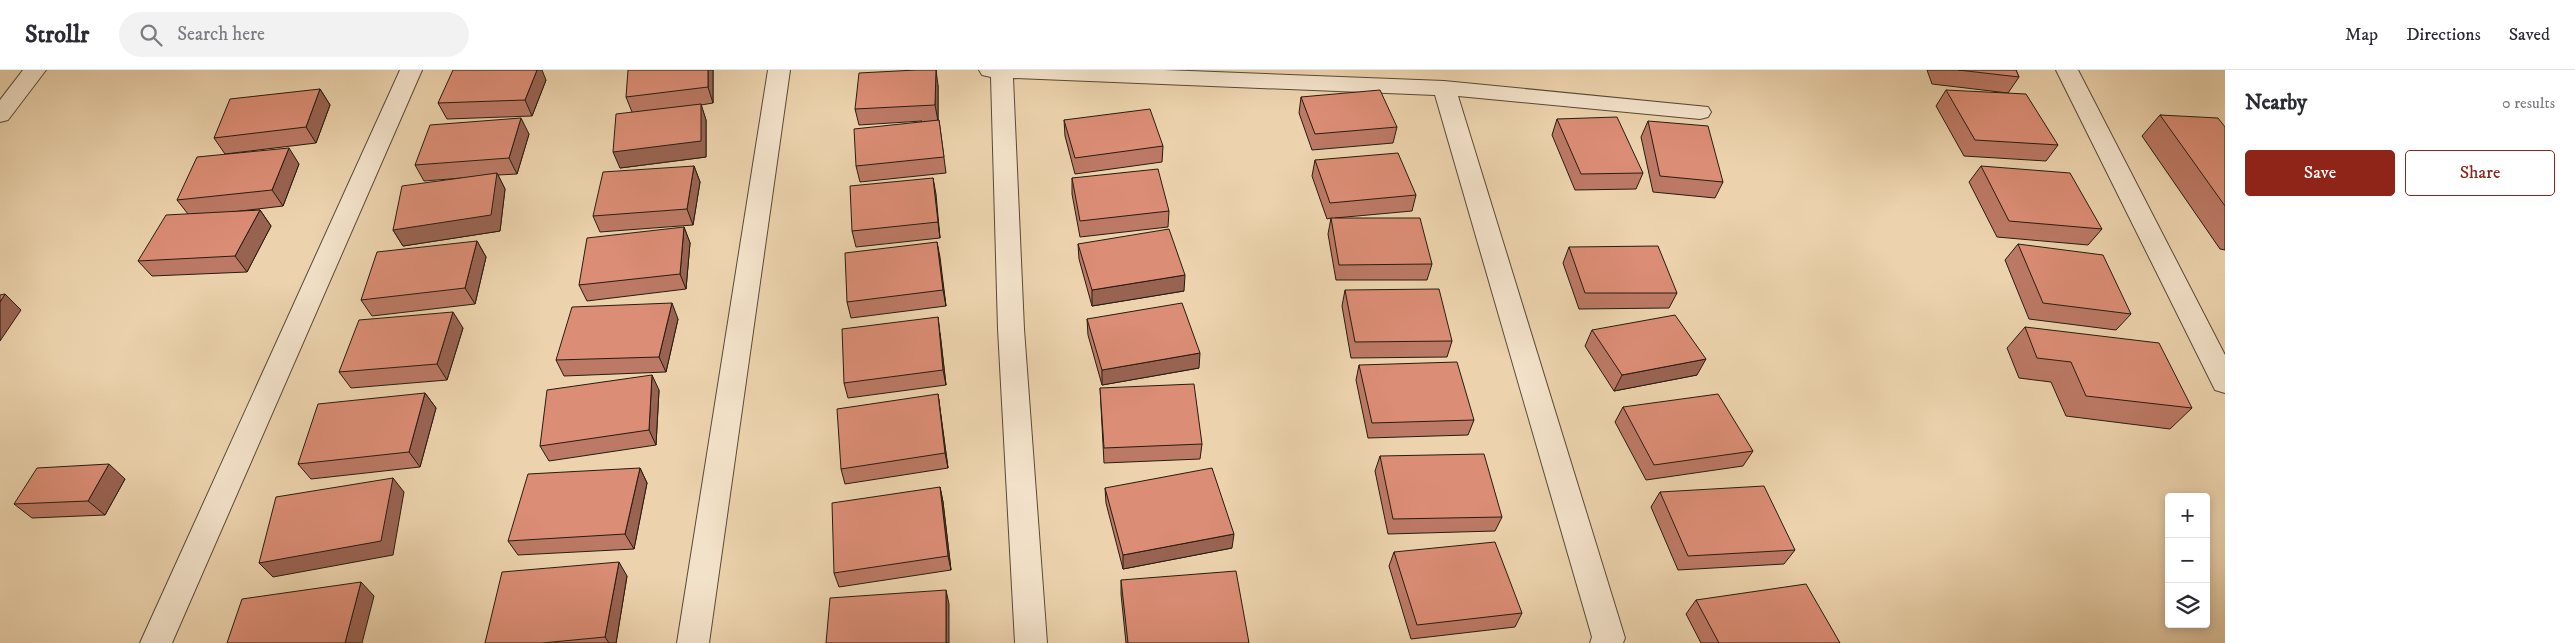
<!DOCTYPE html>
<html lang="en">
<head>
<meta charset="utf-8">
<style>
  :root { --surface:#fff; --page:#f2f2f3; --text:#2b2b33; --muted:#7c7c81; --line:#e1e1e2; --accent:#8f2418 }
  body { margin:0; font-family:"IM FELL DW Pica",serif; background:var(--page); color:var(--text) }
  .controls { position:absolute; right:15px; bottom:15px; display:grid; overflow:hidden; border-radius:5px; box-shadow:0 2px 8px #0003 }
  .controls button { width:45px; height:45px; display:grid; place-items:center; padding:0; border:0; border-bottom:1px solid var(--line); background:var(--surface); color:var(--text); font:25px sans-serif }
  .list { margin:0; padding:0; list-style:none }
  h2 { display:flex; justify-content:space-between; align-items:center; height:65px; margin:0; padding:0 20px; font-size:21px }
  h2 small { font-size:16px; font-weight:400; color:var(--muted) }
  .actions { display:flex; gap:10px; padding:15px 20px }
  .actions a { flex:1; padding:11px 0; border:1px solid var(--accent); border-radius:5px; text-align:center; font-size:18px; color:var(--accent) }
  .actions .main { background:var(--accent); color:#fff }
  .icon { flex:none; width:28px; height:28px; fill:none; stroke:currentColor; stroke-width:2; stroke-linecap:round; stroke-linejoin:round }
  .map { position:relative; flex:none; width:2225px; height:573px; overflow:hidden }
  header { display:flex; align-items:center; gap:30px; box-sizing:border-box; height:70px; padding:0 25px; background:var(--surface); border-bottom:1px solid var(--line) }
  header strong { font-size:24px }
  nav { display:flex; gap:28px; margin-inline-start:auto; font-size:18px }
  .search { width:350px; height:45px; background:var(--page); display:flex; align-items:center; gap:12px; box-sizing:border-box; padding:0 18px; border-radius:28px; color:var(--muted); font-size:19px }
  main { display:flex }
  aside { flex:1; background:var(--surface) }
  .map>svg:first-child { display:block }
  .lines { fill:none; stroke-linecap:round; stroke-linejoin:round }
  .minor-casing { stroke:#584a36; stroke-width:2 }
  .minor { fill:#f3e2ca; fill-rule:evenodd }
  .wall { fill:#bc7965; stroke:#261c0f }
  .shaded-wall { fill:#996352; stroke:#261c0f }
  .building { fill:#db8d75; stroke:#261c0f }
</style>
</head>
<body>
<header>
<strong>Strollr</strong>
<div class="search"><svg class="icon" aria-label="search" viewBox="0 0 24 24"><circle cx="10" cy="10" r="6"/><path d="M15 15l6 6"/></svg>Search here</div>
<nav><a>Map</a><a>Directions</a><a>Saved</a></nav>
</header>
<main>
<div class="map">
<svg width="2225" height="573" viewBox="0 0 2225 573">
  <rect width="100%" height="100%" fill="#ecd3ad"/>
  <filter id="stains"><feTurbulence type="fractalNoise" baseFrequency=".004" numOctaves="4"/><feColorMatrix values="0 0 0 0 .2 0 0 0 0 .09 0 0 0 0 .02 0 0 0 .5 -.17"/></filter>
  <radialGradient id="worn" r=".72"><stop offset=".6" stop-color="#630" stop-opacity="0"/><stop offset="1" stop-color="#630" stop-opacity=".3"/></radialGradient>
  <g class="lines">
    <defs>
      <path id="minor" d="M 23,0 L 46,0 L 8,50 L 0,52 L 0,30 Z
        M 400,0 L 422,0 L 172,573 L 140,573 Z
        M 768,0 L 790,0 L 709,573 L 677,573 Z
        M 979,0 L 1164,0 L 1444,11 L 1708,37 L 1711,42 L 1708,47 L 1700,49 L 1458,26 L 1625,568 L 1623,573 L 1590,573 L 1592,567 L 1435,25 L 1013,8 L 1024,259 L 1047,573 L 1015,573 L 998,259 L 991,7 L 982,5 Z
        M 2056,0 L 2078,0 L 2225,285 L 2225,323 L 2215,320 L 2211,312 Z"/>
    </defs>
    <!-- minor casing -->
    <use href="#minor" class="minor-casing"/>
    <!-- minor -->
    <use href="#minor" class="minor"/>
  </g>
  <!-- wall -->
  <path class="wall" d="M 713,0 L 713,33 L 701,35 L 706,50 L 706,87 L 620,98 L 632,42 L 626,27 Z
    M 1927,0 L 2016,0 L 2019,7 L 2008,23 L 1932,14 Z
    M 546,10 L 532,46 L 447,49 L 438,33 Z
    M 938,15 L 938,50 L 939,50 L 946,103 L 860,112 L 856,96 L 922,51 L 859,55 L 855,39 Z
    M 320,19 L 330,35 L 316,73 L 225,84 L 214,68 Z
    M 1946,20 L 2058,75 L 2046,91 L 1964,86 L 1936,36 Z
    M 1301,27 L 1397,57 L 1393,73 L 1312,80 L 1299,43 Z
    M 2160,45 L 2225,57 L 2225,180 L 2220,179 L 2142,66 Z
    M 1557,49 L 1643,103 L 1636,119 L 1575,120 L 1552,65 Z
    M 1064,50 L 1163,76 L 1162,92 L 1075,104 L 1065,66 Z
    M 1648,51 L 1723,112 L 1715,128 L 1653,122 L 1641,67 Z
    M 529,64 L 517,104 L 498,105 L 505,119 L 500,161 L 403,176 L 393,160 L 462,108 L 424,111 L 415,95 Z
    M 1315,90 L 1416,125 L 1412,141 L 1335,148 L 1432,194 L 1427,210 L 1336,210 L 1328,164 L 1331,148 L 1327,149 L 1312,106 Z
    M 299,94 L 283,136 L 232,142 L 260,140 L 271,156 L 247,202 L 152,206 L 138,191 L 188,144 L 177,130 Z
    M 694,96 L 700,112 L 693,155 L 600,162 L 593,146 Z
    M 1981,96 L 2102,159 L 2088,175 L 1997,167 L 1969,112 Z
    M 933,108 L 940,168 L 856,177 L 852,161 Z
    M 1072,108 L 1169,141 L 1168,157 L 1080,167 L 1072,124 Z
    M 684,157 L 690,173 L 686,219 L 587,231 L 579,215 Z
    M 477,171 L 486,187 L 475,234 L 372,246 L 361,230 Z
    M 937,172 L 946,236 L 851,248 L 847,232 Z
    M 1078,174 L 1184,221 L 1092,236 L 1079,189 Z
    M 2018,174 L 2131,244 L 2116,260 L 2029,249 L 2005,190 Z
    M 1569,177 L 1677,223 L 1669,238 L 1579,239 L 1563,193 Z
    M 1345,220 L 1452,271 L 1447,287 L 1351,288 L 1342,236 Z
    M 678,249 L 666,302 L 564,306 L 556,290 Z
    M 1087,249 L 1199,298 L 1102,315 L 1088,265 Z
    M 2025,257 L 2192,338 L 2170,359 L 2066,346 L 2051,312 L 2019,308 L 2007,278 Z
    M 463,258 L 447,310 L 351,318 L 339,302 Z
    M 1592,260 L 1697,305 L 1614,321 L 1585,276 Z
    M 940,263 L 946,315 L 848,328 L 844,313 Z
    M 1359,295 L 1474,350 L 1468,365 L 1368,368 L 1356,310 Z
    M 1100,318 L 1202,374 L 1200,389 L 1104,393 Z
    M 659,320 L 656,375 L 549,391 L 540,376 Z
    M 425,323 L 436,338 L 420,397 L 311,409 L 298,394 Z
    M 938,324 L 948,398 L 845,414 L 841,399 Z
    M 1623,337 L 1753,381 L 1743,396 L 1646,410 L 1615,352 Z
    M 1380,386 L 1502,447 L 1495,461 L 1388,464 L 1375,401 Z
    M 640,398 L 647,413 L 634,479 L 518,485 L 508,471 Z
    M 125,409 L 105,445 L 32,448 L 14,434 Z
    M 940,417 L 943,432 L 951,500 L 839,517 L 834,503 Z
    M 1105,418 L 1232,478 L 1123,499 L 1106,433 Z
    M 1660,422 L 1795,480 L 1784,494 L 1678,500 L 1651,437 Z
    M 1394,482 L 1522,543 L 1515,557 L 1411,569 L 1389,496 Z
    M 627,506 L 616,573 L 485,573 Z
    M 1121,510 L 1249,573 L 1126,573 L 1121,524 Z
    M 1696,530 L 1840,573 L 1701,573 L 1686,544 Z"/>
  <!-- shaded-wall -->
  <path class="shaded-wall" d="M 537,0 L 542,0 L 546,10 L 532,46 L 525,30 Z
    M 708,0 L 713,0 L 713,33 L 708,17 Z
    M 936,0 L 938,15 L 938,51 L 935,35 Z
    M 320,19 L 330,35 L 316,73 L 306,57 Z
    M 701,34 L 706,50 L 706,87 L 620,98 L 613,82 Z
    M 521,48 L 529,64 L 517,104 L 509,88 Z
    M 289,78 L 299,94 L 283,136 L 272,120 Z
    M 694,96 L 700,112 L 693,155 L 687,139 Z
    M 497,103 L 505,119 L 500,161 L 403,176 L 393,160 Z
    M 933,108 L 936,124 L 940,168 L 938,152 Z
    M 260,140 L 271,156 L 247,202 L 235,186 Z
    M 684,157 L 690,173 L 686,219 L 680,204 Z
    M 477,171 L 486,187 L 475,234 L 465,218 Z
    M 937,172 L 940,187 L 946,236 L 943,220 Z
    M 1185,205 L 1184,221 L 1092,236 L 1092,220 Z
    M 5,224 L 21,240 L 0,271 L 0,232 Z
    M 672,233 L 678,249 L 666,302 L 659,287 Z
    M 453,242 L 463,258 L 447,310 L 437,294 Z
    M 938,247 L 940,263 L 946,315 L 943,300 Z
    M 1200,283 L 1199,298 L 1102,315 L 1102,300 Z
    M 1706,289 L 1697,305 L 1614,321 L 1622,305 Z
    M 652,305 L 659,320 L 656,375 L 649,360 Z
    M 425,323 L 436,338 L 420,397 L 409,382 Z
    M 938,324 L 940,339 L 948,398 L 945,383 Z
    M 109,394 L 125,409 L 105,445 L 88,431 Z
    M 640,398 L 647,413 L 634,479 L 625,464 Z
    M 393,408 L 404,422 L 393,485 L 273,507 L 259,493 Z
    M 940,417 L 943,432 L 951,500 L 948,486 Z
    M 1234,464 L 1232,478 L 1123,499 L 1123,485 Z
    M 619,492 L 627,506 L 616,573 L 609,573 L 605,567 Z
    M 361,512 L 374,526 L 362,573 L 345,573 Z
    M 946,520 L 949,534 L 949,573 L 946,573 Z"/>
  <!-- building -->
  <path class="building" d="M 453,0 L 537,0 L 525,30 L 438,33 Z
    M 628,0 L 708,0 L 708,17 L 626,27 Z
    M 916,0 L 936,0 L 935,35 L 855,39 L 859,3 Z
    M 1958,0 L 2016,0 L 2019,7 Z
    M 320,19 L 306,57 L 214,68 L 230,29 Z
    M 1380,20 L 1397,57 L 1315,64 L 1301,27 Z
    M 1946,20 L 2026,24 L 2058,75 L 1975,70 Z
    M 701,34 L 701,71 L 613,82 L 616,44 Z
    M 1150,39 L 1163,76 L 1075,88 L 1064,50 Z
    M 2160,45 L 2218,48 L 2225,57 L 2225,136 Z
    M 1617,47 L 1643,103 L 1581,104 L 1557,49 Z
    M 521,48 L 509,88 L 415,95 L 430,55 Z
    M 939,50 L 944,87 L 856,96 L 854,59 Z
    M 1648,51 L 1708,56 L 1723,112 L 1660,106 Z
    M 289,78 L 272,120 L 177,130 L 197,87 Z
    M 1398,83 L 1416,125 L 1330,133 L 1315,90 Z
    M 694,96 L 687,139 L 593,146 L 603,102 Z
    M 1981,96 L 2070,103 L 2102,159 L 2009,151 Z
    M 1158,99 L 1169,141 L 1080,151 L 1072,108 Z
    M 497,103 L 491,145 L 393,160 L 402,116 Z
    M 933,108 L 938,152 L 852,161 L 850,116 Z
    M 260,140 L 235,186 L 138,191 L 166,145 Z
    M 1331,148 L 1420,148 L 1432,194 L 1339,195 Z
    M 684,157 L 680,204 L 579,215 L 587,168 Z
    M 1169,159 L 1185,205 L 1092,220 L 1078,174 Z
    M 477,171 L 465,218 L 361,230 L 377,182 Z
    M 937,172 L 943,220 L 847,232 L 845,183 Z
    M 2018,174 L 2103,185 L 2131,244 L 2043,233 Z
    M 1658,176 L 1677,223 L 1585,223 L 1569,177 Z
    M 1439,219 L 1452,271 L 1355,272 L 1345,220 Z
    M 5,224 L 0,232 L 0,225 Z
    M 672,233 L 659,287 L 556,290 L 572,237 Z
    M 1182,233 L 1200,283 L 1102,300 L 1087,249 Z
    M 453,242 L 437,294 L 339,302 L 359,250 Z
    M 1675,245 L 1706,289 L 1622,305 L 1592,260 Z
    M 938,247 L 943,300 L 844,313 L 842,259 Z
    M 2025,257 L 2159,273 L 2192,338 L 2086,326 L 2071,292 L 2037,288 Z
    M 1457,292 L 1474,350 L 1372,353 L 1359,295 Z
    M 652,305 L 649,360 L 540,376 L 547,320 Z
    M 1194,314 L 1202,374 L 1104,378 L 1100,318 Z
    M 425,323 L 409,382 L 298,394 L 318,334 Z
    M 938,324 L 945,383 L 841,399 L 837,339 Z
    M 1718,324 L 1753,381 L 1654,395 L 1623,337 Z
    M 1484,384 L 1502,447 L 1393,449 L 1380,386 Z
    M 109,394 L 88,431 L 14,434 L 37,398 Z
    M 640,398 L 625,464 L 508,471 L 528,404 Z
    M 1212,398 L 1234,464 L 1123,485 L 1105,418 Z
    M 393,408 L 381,471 L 259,493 L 276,427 Z
    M 1764,416 L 1795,480 L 1688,486 L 1660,422 Z
    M 940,417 L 948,486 L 834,503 L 832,433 Z
    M 1495,472 L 1522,543 L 1417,555 L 1394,482 Z
    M 619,492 L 605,567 L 542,573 L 485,573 L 502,502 Z
    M 1236,501 L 1249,573 L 1128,573 L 1121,510 Z
    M 361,512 L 345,573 L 227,573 L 242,529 Z
    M 1806,514 L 1840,573 L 1719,573 L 1696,530 Z
    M 946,520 L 946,573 L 826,573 L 830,528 Z"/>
  <rect width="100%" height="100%" filter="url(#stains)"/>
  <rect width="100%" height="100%" fill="url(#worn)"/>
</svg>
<div class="controls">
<button>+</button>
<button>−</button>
<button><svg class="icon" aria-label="layers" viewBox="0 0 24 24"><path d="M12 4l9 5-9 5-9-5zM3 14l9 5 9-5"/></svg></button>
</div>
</div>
<aside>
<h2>Nearby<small>0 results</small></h2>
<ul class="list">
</ul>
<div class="actions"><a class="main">Save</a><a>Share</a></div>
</aside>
</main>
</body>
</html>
